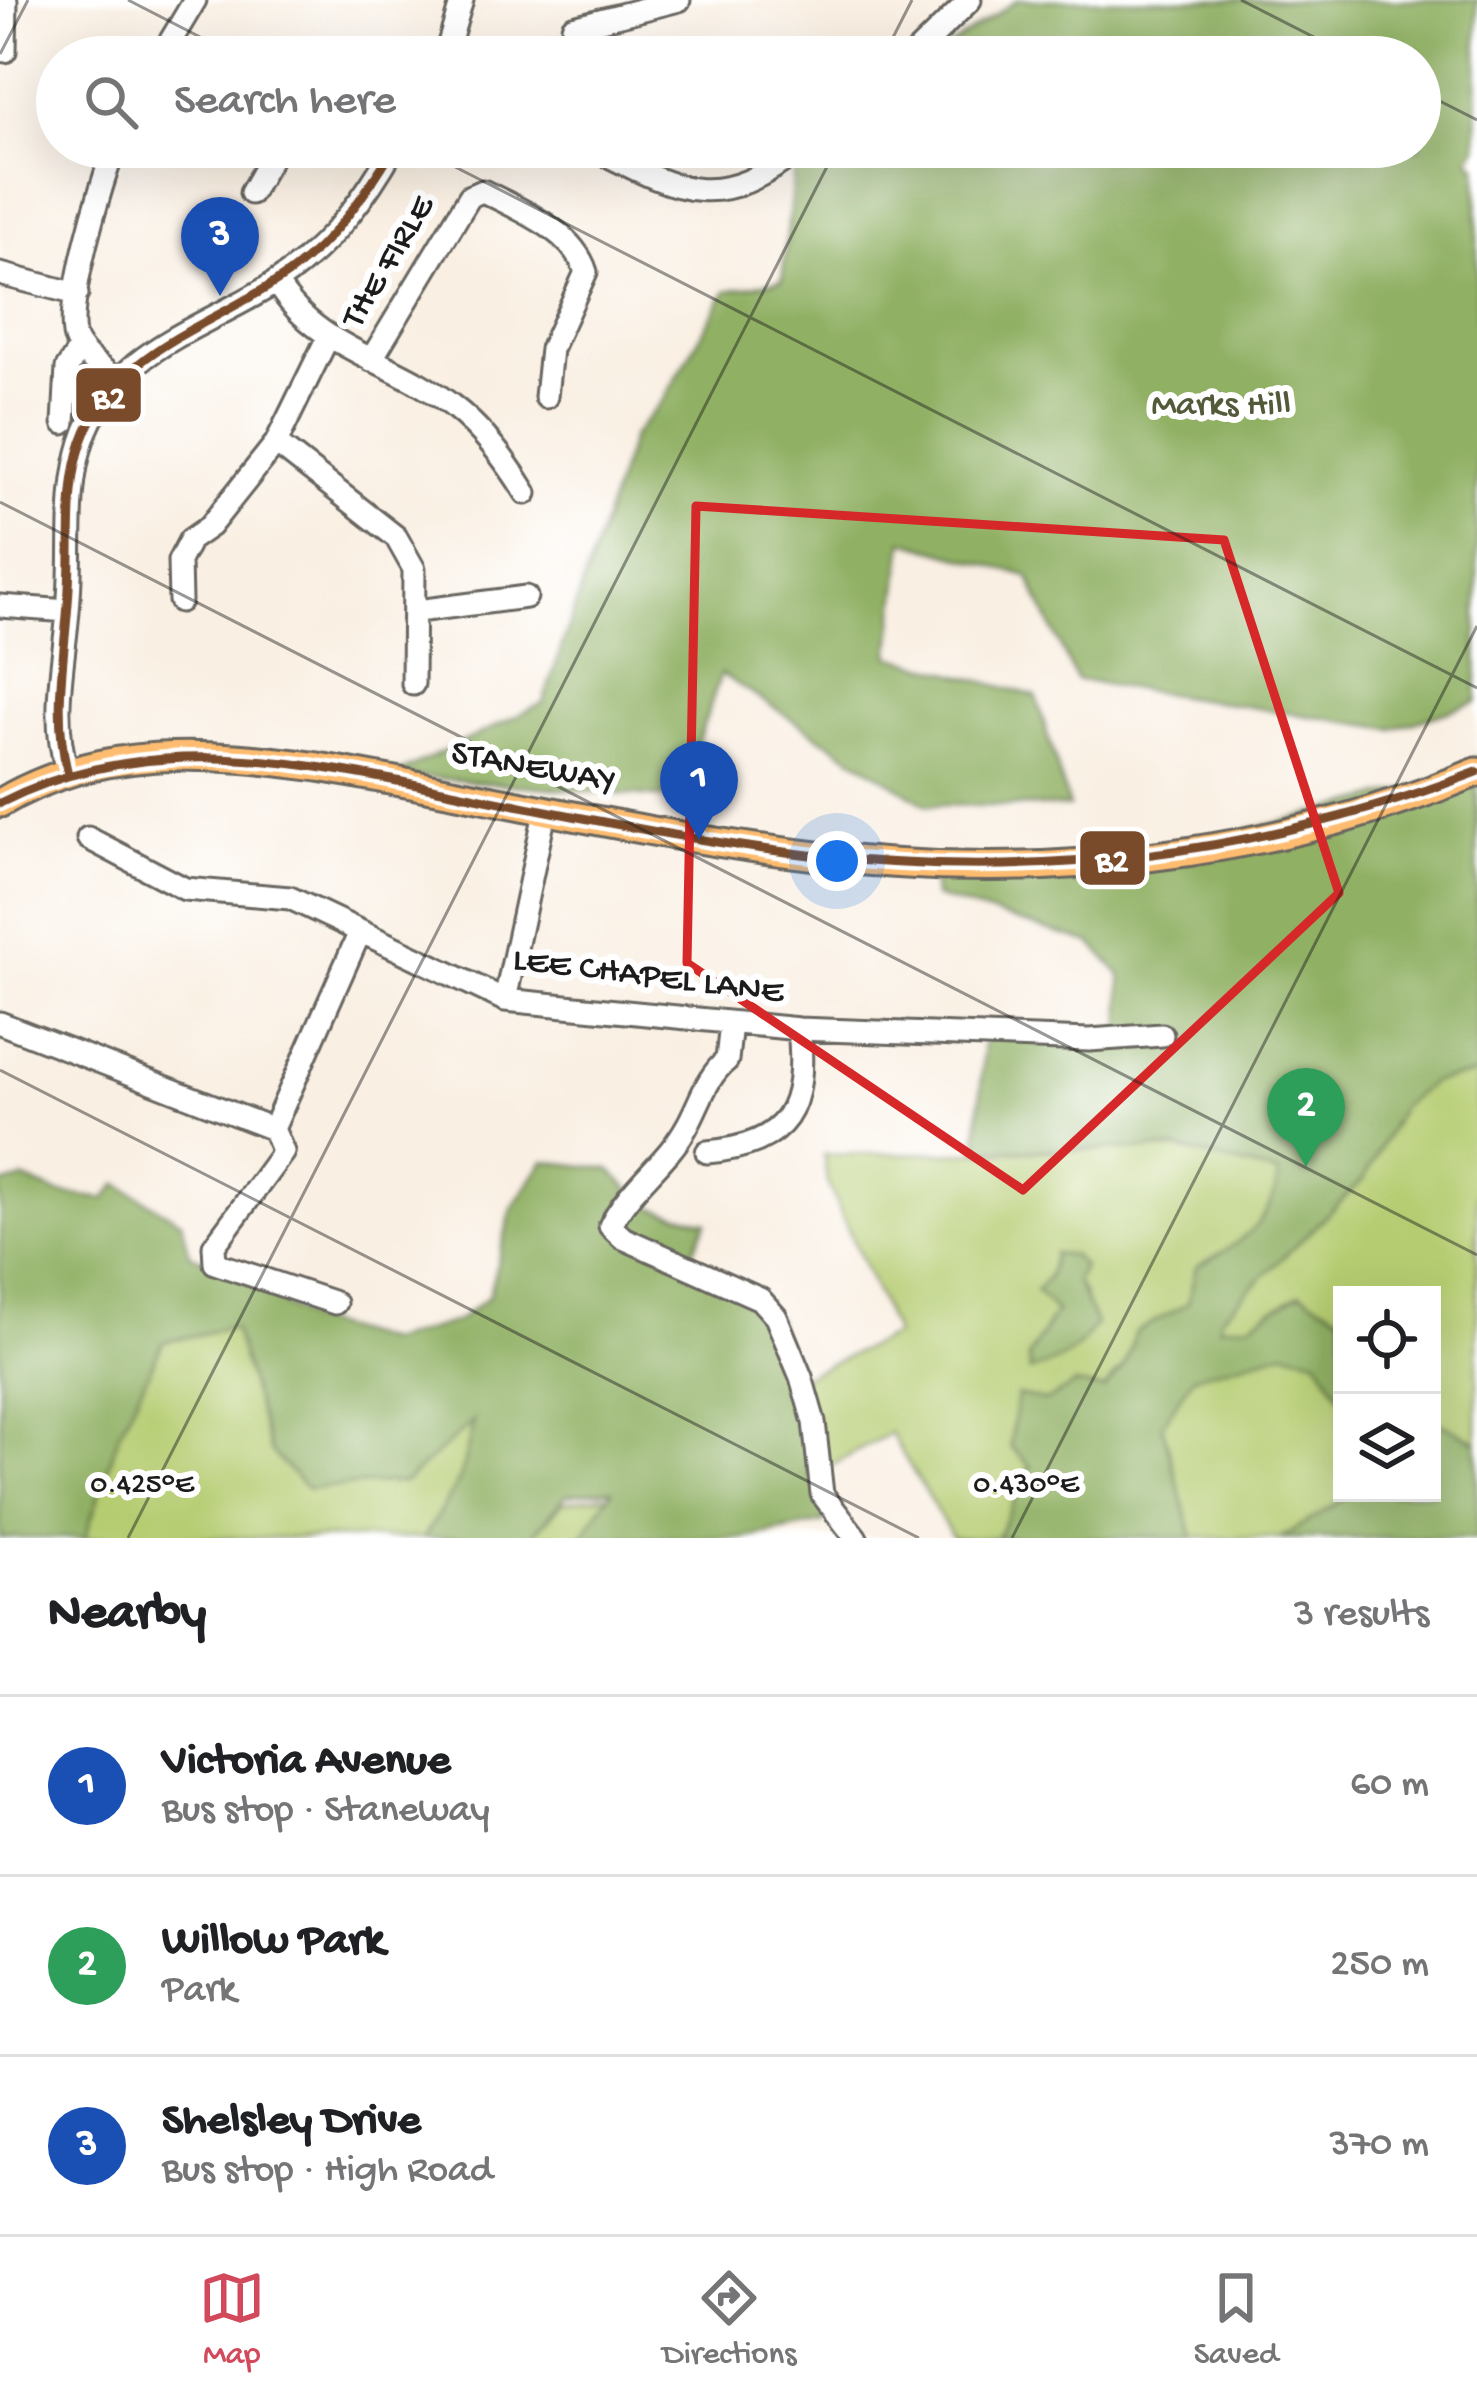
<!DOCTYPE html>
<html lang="en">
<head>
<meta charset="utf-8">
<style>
  :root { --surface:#fff; --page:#f2f2f2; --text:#202124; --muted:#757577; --line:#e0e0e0; --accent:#d1495b }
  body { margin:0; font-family:"Gochi Hand",sans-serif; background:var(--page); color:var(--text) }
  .controls { position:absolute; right:36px; bottom:36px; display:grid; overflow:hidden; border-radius:0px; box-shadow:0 12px 48px #0002 }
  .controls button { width:108px; height:108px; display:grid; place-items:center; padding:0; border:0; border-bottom:3px solid var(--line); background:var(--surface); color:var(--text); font:60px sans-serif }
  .you { position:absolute; left:837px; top:861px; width:42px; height:42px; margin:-30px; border:9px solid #fff; border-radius:50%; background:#1a73e8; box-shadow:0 0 0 18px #1a73e833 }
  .badge { display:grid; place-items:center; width:78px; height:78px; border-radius:50%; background:var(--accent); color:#fff; font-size:39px; font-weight:700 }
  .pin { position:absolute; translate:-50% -99px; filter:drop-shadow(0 3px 6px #0008) }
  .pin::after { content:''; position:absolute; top:63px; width:42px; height:36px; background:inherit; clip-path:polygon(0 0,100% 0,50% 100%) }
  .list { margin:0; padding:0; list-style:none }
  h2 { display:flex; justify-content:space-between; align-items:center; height:156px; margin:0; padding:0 48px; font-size:51px }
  h2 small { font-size:39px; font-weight:400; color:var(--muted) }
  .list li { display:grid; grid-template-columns:78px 1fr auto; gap:36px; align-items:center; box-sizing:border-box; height:180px; padding:0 48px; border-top:3px solid var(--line) }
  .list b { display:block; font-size:45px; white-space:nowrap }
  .list p { margin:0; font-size:39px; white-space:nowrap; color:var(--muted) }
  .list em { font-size:39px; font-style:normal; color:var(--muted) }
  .icon { flex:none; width:66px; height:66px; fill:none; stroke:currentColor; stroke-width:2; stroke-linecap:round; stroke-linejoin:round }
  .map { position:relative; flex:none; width:1477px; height:1538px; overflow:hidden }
  .search { position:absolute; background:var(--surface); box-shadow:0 12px 48px #0002; left:36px; right:36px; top:36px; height:132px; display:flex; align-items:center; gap:30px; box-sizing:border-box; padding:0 42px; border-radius:66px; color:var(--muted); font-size:45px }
  .sheet { height:696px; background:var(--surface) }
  nav { display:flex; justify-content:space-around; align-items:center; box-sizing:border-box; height:168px; border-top:3px solid var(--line); background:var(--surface); font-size:33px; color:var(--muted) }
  nav a { display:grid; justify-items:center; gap:6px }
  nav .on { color:var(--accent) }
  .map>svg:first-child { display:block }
  .green { fill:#b5cc71; stroke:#687446; stroke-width:3; fill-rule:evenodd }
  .forest { fill:#90b063; stroke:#566640; stroke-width:3 }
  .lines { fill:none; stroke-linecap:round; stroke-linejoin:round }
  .minor-casing { stroke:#696661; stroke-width:27 }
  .major-casing { stroke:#696661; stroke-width:33 }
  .minor { stroke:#fff; stroke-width:21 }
  .major { stroke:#fdbc70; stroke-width:27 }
  .bus-1-casing { stroke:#fff; stroke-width:18 }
  .bus-1 { stroke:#7a4b2a; stroke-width:9 }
  .marked { fill:none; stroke:#d62828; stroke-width:9; stroke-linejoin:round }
  .ticks { fill:none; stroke:#1c1c1c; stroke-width:3; stroke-opacity:0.45 }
  .labels { text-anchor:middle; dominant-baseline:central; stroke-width:12; stroke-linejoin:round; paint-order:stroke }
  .street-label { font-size:36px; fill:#1c1c1c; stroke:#fff }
  .park-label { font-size:36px; fill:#525a3a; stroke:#fff }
  .ticks-label { font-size:30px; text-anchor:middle; fill:#1c1c1c; stroke:#fff; stroke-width:12; stroke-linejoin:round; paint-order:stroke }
  .line-badge { stroke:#fff; stroke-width:4.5 }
  .badge-label { font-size:33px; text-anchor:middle; font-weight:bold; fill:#fff }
</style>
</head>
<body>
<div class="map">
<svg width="1477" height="1538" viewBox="0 0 1477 1538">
  <rect width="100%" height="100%" fill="#fff"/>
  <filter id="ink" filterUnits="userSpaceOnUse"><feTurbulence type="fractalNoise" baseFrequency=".00833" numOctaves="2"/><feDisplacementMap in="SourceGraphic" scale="24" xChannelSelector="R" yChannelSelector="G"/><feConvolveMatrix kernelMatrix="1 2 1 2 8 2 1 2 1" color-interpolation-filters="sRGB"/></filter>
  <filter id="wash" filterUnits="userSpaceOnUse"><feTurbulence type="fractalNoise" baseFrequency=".004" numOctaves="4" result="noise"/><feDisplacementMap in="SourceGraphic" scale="48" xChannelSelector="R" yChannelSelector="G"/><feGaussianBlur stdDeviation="2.7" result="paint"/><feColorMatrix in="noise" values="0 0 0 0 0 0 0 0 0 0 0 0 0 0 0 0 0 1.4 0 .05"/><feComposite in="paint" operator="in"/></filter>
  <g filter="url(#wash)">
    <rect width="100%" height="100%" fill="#f9efe2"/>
    <!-- green -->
    <path class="green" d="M 1477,757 L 1477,1538 L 1007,1538 L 1003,1524 L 997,1538 L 953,1538 L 890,1433 L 820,1472 L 801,1377 L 895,1335 L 827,1182 L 824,1155 L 1141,1149 L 1185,1040 L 1393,804 ZM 1054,1253 L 1085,1295 L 1028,1358 L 1056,1312 L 1037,1291 L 1048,1277 ZM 1342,1295 L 1432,1295 L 1432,1493 L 1342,1493 Z
      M 234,1327 L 270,1450 L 475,1419 L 460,1479 L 424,1538 L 85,1538 L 120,1431 L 163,1342 Z
      M 616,1494 L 583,1538 L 531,1538 L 563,1502 Z"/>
    <!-- forest -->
    <path class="forest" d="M 1017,0 L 1477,0 L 1477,146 L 1469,159 L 1477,165 L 1477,702 L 1393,729 L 1076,680 L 1028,576 L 904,541 L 890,656 L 1036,696 L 1069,807 L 927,805 L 721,674 L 678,799 L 395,775 L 543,703 L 632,437 L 665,398 L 726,291 L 782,280 L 796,152 L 803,147 L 1420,147 L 1420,57 L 934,57 Z
      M 1477,772 L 1477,1074 L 1433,1082 L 1402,1105 L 1364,1179 L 1221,1317 L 1219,1326 L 1248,1324 L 1301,1293 L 1342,1316 L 1342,1399 L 1317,1358 L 1285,1351 L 1194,1376 L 1162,1425 L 1193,1538 L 997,1538 L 1030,1466 L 1010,1446 L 1017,1395 L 1046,1401 L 1076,1384 L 1104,1389 L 1124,1366 L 1136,1332 L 1188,1303 L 1196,1267 C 1236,1246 1274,1223 1278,1174 L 1178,1149 L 977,1150 L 984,1037 L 1122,1029 L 1121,975 L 1091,943 L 934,897 L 931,865 L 1143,857 Z
      M 544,1161 L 610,1169 L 646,1206 L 707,1222 L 686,1266 L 776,1317 L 822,1494 L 824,1523 L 744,1538 L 581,1538 L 612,1490 L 566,1495 L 531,1538 L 424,1538 L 460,1479 L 474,1421 L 405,1482 L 307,1489 L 270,1451 L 233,1327 L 163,1342 L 120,1431 L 85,1538 L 0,1538 L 0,1185 L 24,1179 L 57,1193 L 105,1199 L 118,1184 L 182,1222 L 190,1255 L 215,1263 L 310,1320 L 387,1342 L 456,1322 L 488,1297 L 512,1209 Z
      M 1054,1253 L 1072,1255 L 1083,1266 L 1076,1281 L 1096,1324 C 1078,1352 1062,1362 1030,1371 L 1028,1357 L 1056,1312 L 1036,1291 L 1048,1277 Z
      M 1432,1418 L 1477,1442 L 1477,1538 L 1280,1538 L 1354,1493 L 1432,1493 Z"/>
  </g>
  <g filter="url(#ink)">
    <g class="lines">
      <defs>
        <path id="minor" d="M 573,27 L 679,0
          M 168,44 L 191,57
          M 5,51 L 6,0
          M 161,57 L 195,0
          M 445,57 L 462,0
          M 912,57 L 970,0
          M 115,147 C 102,180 62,311 76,341 C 84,357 104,369 117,381
          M 591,147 C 680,192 717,215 802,147
          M 251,193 L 277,147
          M 0,274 L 77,294
          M 276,282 C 316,351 397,360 455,408 C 484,431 507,462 526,493
          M 371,360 L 470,196 L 483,191 C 520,210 573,230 586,272 L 551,349 L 546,397
          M 64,423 L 67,368 L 80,348
          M 276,443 L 396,537 L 414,569 L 413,684
          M 180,601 L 179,561 L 190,540 L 210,526 L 276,443 L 328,337
          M 0,606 L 68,611
          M 417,611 L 526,597
          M 67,770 C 49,713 66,656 69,597 C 73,546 66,493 82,442 C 114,343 214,328 289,273 C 335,239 366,196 394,147
          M 88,838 L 185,889 L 290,898 L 505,1000 L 799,1029 L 1089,1040 L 1162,1035
          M 505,1000 L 546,808
          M 0,1023 L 273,1129
          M 731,1023 L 727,1060 C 706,1077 700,1103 687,1126 C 667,1163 629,1187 610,1226 L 623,1238 L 760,1299 L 776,1317 L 801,1377 L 814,1422 L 822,1494 L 856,1538
          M 707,1152 C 790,1144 807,1108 799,1029
          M 335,1303 L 215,1263 L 214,1246 L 283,1152 L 273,1129 L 360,932"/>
        <path id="major" d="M 0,803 C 98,744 208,752 318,767 C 507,799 698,849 890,863 C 1088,877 1293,849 1477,772"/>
      </defs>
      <!-- minor casing -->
      <use href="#minor" class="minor-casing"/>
      <!-- major casing -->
      <use href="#major" class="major-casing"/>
      <!-- minor -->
      <use href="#minor" class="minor"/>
      <!-- major -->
      <use href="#major" class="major"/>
      <defs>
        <path id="bus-1" d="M 67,770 C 52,709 66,650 69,588 C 72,540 66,488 82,442 C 115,347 215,326 289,273 C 334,240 366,194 394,147
          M 0,803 C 158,722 331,768 496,801 C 603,822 710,844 818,856 C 1045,882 1264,853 1477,772"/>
      </defs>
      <!-- bus-1 casing -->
      <use href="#bus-1" class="bus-1-casing"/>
      <!-- bus-1 -->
      <use href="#bus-1" class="bus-1"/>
    </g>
  </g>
  <!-- marked area -->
  <path class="marked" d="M 696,506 L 1224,540 L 1339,893 L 1023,1190 L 687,963 Z"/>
  <!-- ticks -->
  <path class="ticks" d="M 128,0 L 239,57M 1241,0 L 1353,57M 0,54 L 28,0M 883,57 L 912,0M 1420,91 L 1477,120M 416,147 L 1477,688M 0,502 L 1477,1255M 0,1070 L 919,1538M 128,1538 L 837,147M 1012,1538 L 1477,626"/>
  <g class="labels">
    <!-- street labels -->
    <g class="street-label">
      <text transform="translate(390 263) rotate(-59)">THE FIRLE</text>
      <text transform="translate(533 769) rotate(10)">STANEWAY</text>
      <text transform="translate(648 978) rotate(7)">LEE CHAPEL LANE</text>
    </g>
    <!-- park labels -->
    <g class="park-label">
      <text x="1221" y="406">Marks Hill</text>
    </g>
  </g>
  <g class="ticks-label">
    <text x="142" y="1492">0.425°E</text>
    <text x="1026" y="1492">0.430°E</text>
  </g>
  <g class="line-badge">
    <rect x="74" y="366" width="69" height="58" rx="12" fill="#7a4b2a"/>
    <rect x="1078" y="829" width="69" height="58" rx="12" fill="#7a4b2a"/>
  </g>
  <g class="badge-label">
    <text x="109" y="407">B2</text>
    <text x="1112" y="870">B2</text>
  </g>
</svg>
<div class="controls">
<button><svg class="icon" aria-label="locate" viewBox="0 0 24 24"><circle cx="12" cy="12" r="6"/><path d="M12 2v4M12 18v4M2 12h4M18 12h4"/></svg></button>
<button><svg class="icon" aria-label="layers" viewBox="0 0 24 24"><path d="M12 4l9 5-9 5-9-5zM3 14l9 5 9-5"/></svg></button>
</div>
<div class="you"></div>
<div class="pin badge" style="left:699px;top:840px;background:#1a4fb4">1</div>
<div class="pin badge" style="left:1306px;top:1167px;background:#2e9e5b">2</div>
<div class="pin badge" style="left:220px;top:296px;background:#1a4fb4">3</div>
<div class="search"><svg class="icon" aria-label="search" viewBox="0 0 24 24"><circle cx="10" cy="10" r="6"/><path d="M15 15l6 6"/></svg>Search here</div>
</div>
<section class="sheet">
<h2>Nearby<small>3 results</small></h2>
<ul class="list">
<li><span class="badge" style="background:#1a4fb4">1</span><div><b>Victoria Avenue</b><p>Bus stop · Staneway</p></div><em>60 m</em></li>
<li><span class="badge" style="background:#2e9e5b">2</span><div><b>Willow Park</b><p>Park</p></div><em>250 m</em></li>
<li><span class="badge" style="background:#1a4fb4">3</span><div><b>Shelsley Drive</b><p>Bus stop · High Road</p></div><em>370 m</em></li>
</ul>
</section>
<nav>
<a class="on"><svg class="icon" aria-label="map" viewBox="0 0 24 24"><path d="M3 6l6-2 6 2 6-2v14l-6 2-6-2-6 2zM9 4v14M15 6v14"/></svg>Map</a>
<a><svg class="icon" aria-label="directions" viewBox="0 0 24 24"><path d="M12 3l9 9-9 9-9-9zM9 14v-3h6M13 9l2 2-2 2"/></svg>Directions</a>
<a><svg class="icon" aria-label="saved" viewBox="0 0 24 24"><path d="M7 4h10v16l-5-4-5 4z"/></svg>Saved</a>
</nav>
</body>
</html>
